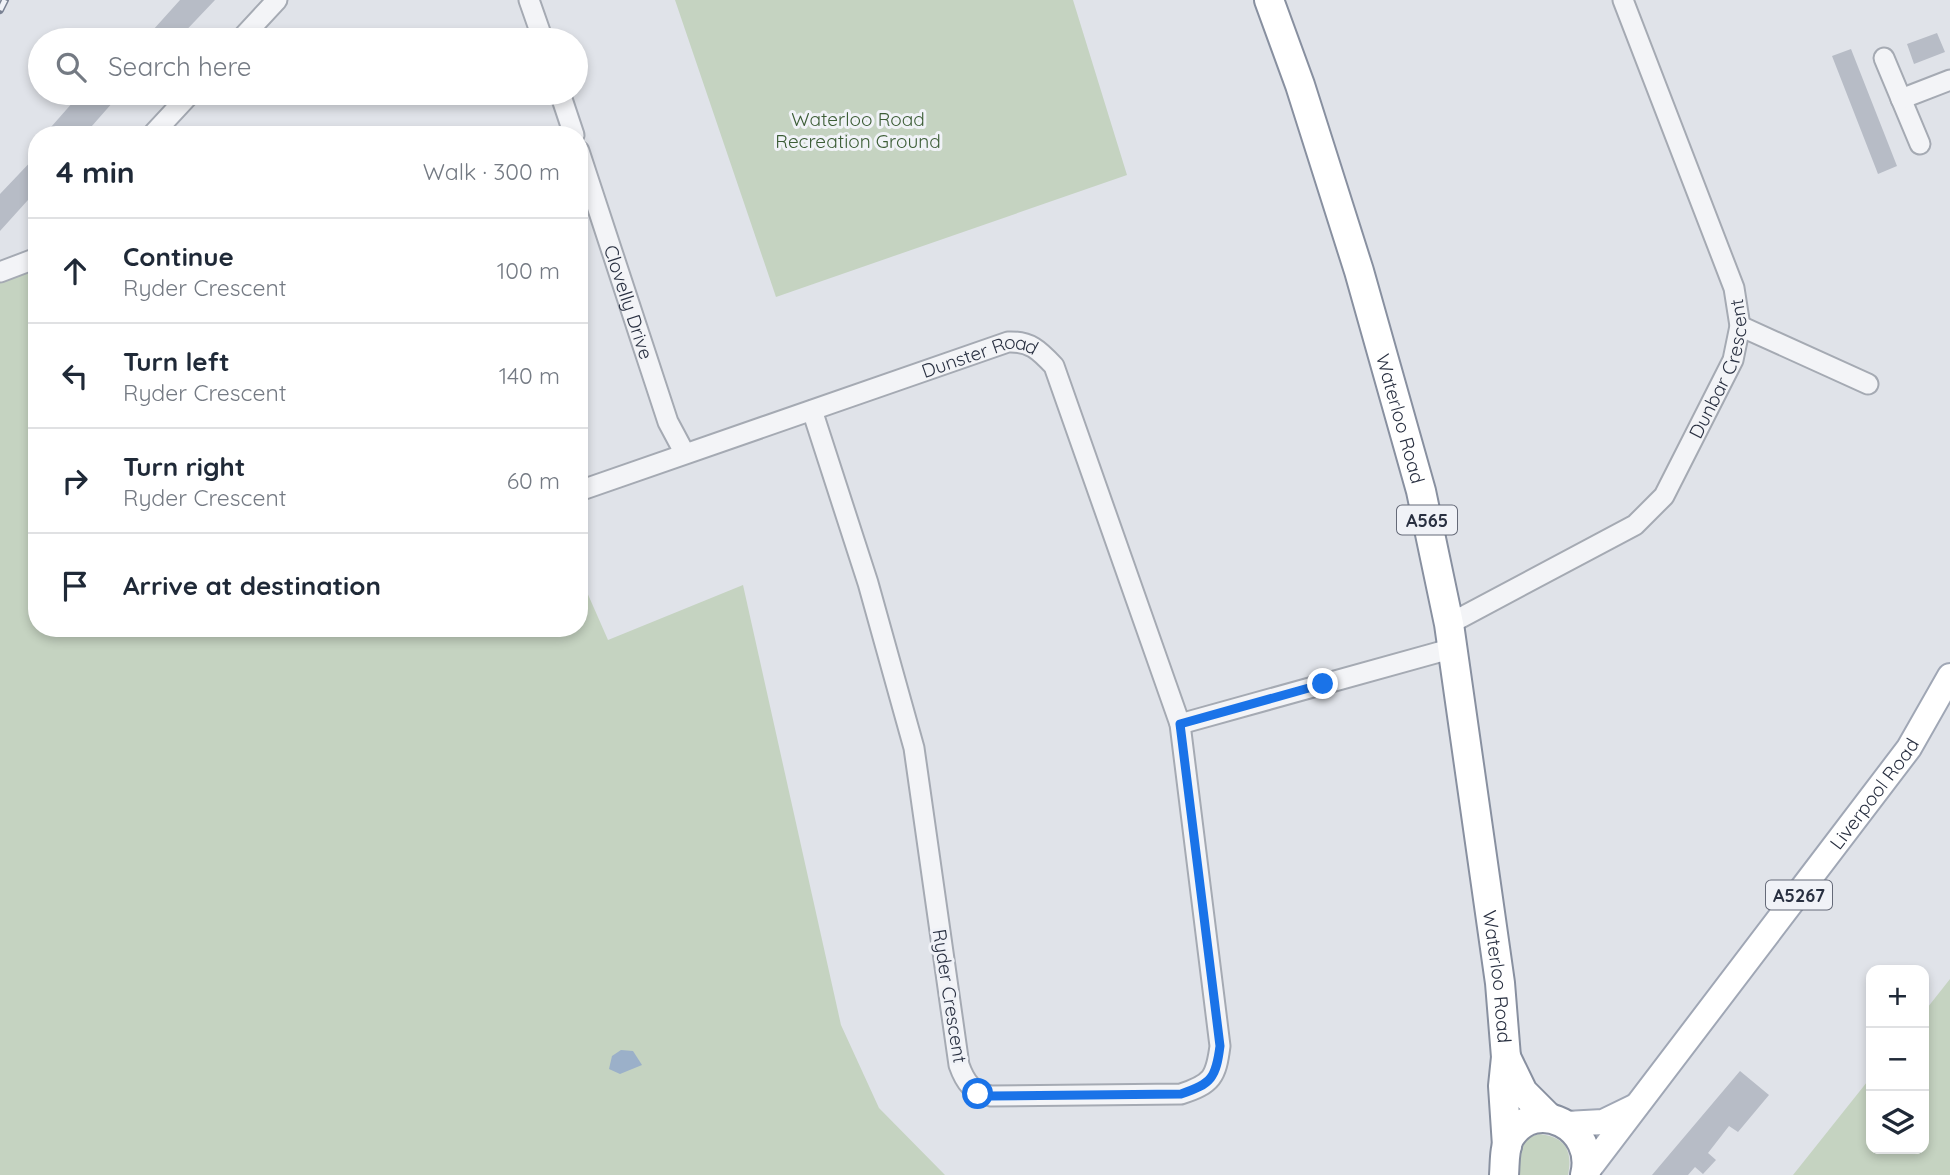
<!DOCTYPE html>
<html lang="en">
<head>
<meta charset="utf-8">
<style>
  :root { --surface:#fff; --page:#f6f6f7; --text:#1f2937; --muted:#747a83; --line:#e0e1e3 }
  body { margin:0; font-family:Quicksand,sans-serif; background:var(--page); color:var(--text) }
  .controls { position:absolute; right:21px; bottom:21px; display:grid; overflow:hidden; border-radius:14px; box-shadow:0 4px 10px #0003 }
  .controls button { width:63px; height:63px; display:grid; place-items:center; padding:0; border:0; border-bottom:2px solid var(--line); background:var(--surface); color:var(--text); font:35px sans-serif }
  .stop { position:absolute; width:21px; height:21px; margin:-16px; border:5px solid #1a73e8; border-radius:50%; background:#fff }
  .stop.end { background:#1a73e8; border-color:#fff; box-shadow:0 2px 7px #0008 }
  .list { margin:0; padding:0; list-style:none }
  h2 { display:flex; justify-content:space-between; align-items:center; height:91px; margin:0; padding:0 28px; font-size:30px }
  h2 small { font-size:23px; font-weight:400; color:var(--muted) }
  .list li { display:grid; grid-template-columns:46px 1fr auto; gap:21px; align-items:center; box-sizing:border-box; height:105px; padding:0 28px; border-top:2px solid var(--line) }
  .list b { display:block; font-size:26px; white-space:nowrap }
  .list p { margin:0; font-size:23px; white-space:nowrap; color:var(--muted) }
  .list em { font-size:23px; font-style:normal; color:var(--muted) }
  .icon { flex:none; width:38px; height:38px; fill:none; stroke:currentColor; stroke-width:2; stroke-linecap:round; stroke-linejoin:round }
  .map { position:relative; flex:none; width:1950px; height:1175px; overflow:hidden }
  .search { position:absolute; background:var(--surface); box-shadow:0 4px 10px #0003; left:28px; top:28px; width:560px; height:77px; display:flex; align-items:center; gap:18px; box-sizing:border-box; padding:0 24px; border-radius:38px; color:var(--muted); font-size:26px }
  .panel { position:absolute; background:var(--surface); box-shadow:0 4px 10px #0003; left:28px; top:126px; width:560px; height:511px; border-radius:28px }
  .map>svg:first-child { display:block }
  .green { fill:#c5d3c1 }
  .water { fill:#9bb0c9 }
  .building { fill:#b7bcc6 }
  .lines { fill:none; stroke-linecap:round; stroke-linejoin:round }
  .minor-casing { stroke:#a5aab3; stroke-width:23 }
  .major-casing { stroke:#a0a7b5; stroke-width:28 }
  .highway-casing { stroke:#8890a0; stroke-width:32 }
  .minor { stroke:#f3f4f7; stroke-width:19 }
  .major { stroke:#fff; stroke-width:24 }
  .highway { stroke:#fff; stroke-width:28 }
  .rail-casing { stroke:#7a8293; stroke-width:8 }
  .rail { stroke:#f0f2f7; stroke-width:5; stroke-dasharray:16; stroke-linecap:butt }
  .route { stroke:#1a73e8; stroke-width:9 }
  .labels { text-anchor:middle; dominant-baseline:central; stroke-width:6; stroke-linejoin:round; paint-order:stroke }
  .shield { fill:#f0f2f7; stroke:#656a78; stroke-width:2 }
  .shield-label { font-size:18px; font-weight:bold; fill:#293041 }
  .park-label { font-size:19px; fill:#3c5d36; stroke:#f0f2f7 }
  .street-label { font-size:19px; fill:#293041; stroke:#f0f2f7 }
</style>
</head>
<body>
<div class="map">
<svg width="1950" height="1175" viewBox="0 0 1950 1175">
  <rect width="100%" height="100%" fill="#e0e3e9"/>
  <!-- green -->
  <path class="green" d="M 675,0 L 1073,0 L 1127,175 L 776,297 Z
    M 37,266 L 37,628 L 579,628 L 579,574 L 608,640 L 743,585 L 841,1025 L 879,1108 L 945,1175 L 0,1175 L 0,279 Z
    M 1950,979 L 1950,1175 L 1793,1175 L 1871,1077 L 1871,1149 L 1924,1149 L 1924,1012 Z
    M 1539,1134 C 1565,1137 1573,1150 1568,1175 L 1510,1175 L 1524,1139 Z"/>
  <!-- water -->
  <path class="water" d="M 621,1050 L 633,1051 L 642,1065 L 620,1074 L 609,1069 L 612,1056 Z"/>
  <!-- building -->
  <path class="building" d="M 180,0 L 215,0 L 177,40 L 144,40 Z
    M 1937,33 L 1945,52 L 1914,64 L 1907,44 Z
    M 1851,49 L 1897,166 L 1878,174 L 1832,56 Z
    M 81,93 L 121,93 L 84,135 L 44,135 Z
    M 37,155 L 37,190 L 0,231 L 0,194 Z
    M 1740,1071 L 1769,1095 L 1738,1132 L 1729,1126 L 1708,1153 L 1716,1160 L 1703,1174 L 1695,1167 L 1688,1175 L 1652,1175 Z"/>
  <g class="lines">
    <defs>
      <g id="minor">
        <path d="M 529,0 L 543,40"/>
        <path d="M 240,40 L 277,0"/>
        <path d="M 1884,58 L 1920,144"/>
        <path d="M 560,93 L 574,135"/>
        <path d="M 1901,99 L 1950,80"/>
        <path d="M 152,135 L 191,93"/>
        <path id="s1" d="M 579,151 L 668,422 L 684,452"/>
        <path d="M 0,272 L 37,258"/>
        <path d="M 1740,326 L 1868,384"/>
        <path id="s2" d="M 579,491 L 1008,342 C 1030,341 1039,350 1054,366 L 1180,724 L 1220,1046 C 1216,1077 1212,1084 1181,1094 L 991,1096 C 972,1092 965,1082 959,1065 L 914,748 L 868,583 L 812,410"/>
        <path id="s3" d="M 1449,624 L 1635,525 L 1664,496 L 1733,360 L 1740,326 L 1734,288 L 1623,0"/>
        <path d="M 1180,724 L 1450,649"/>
      </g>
      <g id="major">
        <path d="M 1566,1124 L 1603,1122 L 1636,1106"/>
        <path id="s4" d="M 1585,1174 L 1909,748 L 1950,676"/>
      </g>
      <g id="highway">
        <path id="s5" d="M 1269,0 L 1300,85 L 1359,271 L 1421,491 L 1449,624 L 1500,983 L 1506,1057 L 1503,1086 L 1507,1146"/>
        <path d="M 1506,1057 L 1523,1092 L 1549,1118"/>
        <path d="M 1504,1175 C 1505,1163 1504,1147 1510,1137 C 1536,1096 1597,1127 1585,1175"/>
      </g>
    </defs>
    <!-- minor casing -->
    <use href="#minor" class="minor-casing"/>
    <!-- major casing -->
    <use href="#major" class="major-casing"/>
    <!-- highway casing -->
    <use href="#highway" class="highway-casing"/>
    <!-- minor -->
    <use href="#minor" class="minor"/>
    <!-- major -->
    <use href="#major" class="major"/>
    <!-- highway -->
    <use href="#highway" class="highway"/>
    <defs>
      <path id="rail" d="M 0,10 L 5,0"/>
    </defs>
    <!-- rail casing -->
    <use href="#rail" class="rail-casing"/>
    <!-- rail -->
    <use href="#rail" class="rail"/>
  </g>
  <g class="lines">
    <!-- route -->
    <path class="route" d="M 978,1094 L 990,1096 L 1181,1094 C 1212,1084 1216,1077 1220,1046 L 1180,724 L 1323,684"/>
  </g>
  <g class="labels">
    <!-- shield labels -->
    <g class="shield">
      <rect x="1397" y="505.5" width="60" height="29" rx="5"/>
      <rect x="1766" y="880.5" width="66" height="29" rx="5"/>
    </g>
    <g class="shield-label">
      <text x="1427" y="520">A565</text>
      <text x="1799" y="895">A5267</text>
    </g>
    <!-- park labels -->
    <g class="park-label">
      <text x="858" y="119">Waterloo Road<tspan x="858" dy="22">Recreation Ground</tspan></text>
    </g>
    <!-- street labels -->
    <g class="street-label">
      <text stroke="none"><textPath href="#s1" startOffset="159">Clovelly Drive</textPath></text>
      <text stroke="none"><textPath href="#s2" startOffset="424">Dunster Road</textPath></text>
      <text stroke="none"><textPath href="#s3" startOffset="392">Dunbar Crescent</textPath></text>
      <text stroke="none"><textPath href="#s5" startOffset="439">Waterloo Road</textPath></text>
      <text stroke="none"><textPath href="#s4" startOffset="478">Liverpool Road</textPath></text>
      <text stroke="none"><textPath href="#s5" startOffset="1006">Waterloo Road</textPath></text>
      <text transform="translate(950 996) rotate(81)">Ryder Crescent</text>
    </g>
  </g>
</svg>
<div class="controls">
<button>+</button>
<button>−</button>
<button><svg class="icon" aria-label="layers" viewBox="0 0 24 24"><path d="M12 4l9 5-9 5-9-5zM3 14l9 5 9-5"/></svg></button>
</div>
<div class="stop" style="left:978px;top:1094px"></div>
<div class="stop end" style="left:1323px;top:684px"></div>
<div class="search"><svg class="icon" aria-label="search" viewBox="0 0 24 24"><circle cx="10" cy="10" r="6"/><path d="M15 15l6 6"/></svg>Search here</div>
<section class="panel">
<h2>4 min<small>Walk · 300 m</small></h2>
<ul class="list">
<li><svg class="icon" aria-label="ahead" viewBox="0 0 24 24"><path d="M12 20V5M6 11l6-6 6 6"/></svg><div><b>Continue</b><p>Ryder Crescent</p></div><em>100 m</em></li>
<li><svg class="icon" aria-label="left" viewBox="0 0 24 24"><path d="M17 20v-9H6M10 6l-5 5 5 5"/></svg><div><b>Turn left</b><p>Ryder Crescent</p></div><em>140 m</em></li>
<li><svg class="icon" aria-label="right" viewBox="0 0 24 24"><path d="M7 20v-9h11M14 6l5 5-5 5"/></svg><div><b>Turn right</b><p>Ryder Crescent</p></div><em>60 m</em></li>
<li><svg class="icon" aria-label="arrive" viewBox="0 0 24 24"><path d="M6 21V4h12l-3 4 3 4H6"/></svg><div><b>Arrive at destination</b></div></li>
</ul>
</section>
</div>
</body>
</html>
